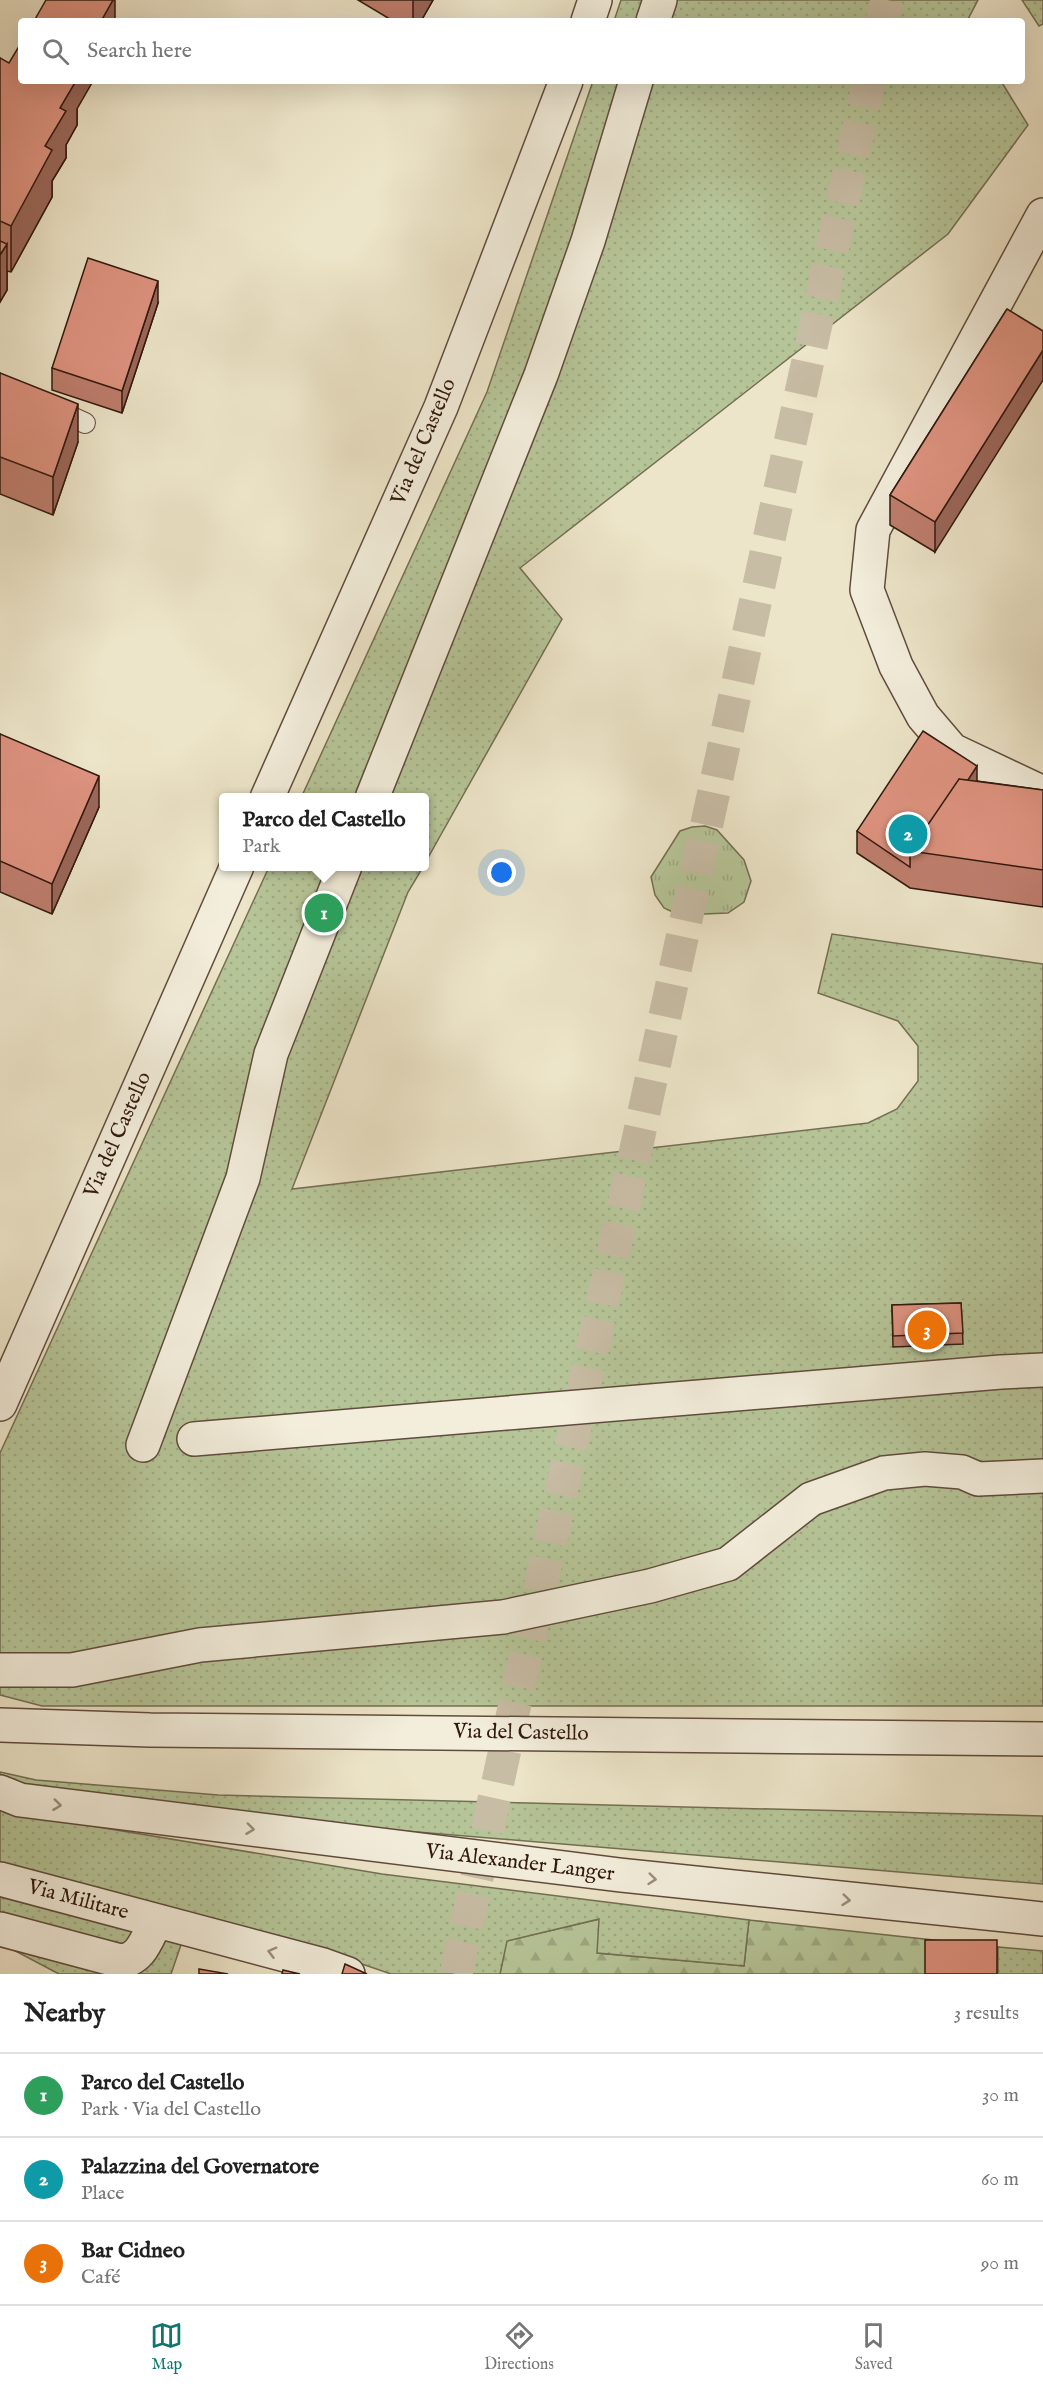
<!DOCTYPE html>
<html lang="en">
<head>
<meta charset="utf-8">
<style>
  :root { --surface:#fff; --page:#f2f2f2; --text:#222; --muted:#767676; --line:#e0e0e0; --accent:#0f766e }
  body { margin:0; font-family:"IM FELL English",serif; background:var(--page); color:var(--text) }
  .you { position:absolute; left:502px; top:873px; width:21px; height:21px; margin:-15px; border:4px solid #fff; border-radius:50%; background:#1a73e8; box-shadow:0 0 0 9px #1a73e833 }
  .badge { display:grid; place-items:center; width:39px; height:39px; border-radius:50%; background:var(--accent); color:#fff; font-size:20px; font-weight:700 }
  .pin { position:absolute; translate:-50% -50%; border:3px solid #fff; box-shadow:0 2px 6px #0006 }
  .popup { position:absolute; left:219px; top:793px; width:210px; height:78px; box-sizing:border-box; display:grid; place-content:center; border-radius:6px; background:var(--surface); filter:drop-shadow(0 2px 4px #0005); font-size:20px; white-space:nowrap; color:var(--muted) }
  .popup b { font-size:22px; color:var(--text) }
  .popup::after { content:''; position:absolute; left:50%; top:100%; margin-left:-12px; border:12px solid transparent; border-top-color:var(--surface) }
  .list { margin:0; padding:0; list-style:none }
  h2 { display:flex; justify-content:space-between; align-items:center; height:78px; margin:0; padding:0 24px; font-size:26px }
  h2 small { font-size:20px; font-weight:400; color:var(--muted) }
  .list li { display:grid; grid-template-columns:39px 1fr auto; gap:18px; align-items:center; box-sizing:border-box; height:84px; padding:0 24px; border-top:2px solid var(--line) }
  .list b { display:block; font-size:22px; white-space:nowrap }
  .list p { margin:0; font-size:20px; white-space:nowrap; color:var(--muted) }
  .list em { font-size:20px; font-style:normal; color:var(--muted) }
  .icon { flex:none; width:33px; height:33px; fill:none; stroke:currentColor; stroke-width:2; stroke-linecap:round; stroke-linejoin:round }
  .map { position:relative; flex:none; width:1043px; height:1974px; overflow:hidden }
  .search { position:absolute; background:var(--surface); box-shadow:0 6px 24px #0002; left:18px; right:18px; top:18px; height:66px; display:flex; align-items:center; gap:15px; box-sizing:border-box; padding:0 21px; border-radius:6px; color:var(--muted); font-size:22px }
  .sheet { height:330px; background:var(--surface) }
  nav { display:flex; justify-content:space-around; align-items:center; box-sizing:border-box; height:84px; border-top:2px solid var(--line); background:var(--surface); font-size:16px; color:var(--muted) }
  nav a { display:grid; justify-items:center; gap:3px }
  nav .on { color:var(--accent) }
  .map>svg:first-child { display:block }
  .grass { fill:url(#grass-tufts); stroke:#746f53; stroke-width:1.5 }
  .forest { fill:url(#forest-firs); stroke:#746f53; stroke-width:1.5 }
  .park { fill:url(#park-dots); stroke:#746f53; stroke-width:1.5 }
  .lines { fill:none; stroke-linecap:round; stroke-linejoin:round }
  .street-tunnel { stroke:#c7bca4; stroke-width:33; stroke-dasharray:33 16; stroke-linecap:butt }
  .lane-casing { stroke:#604c3d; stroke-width:22 }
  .street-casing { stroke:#604c3d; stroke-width:36 }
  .lane { stroke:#f3eedc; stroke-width:20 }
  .street { stroke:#f3eedc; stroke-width:33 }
  .wall { fill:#bf7e6e; stroke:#31190e; stroke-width:1.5 }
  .shaded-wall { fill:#9b675a; stroke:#31190e; stroke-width:1.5 }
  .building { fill:#de9380; stroke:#31190e; stroke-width:1.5 }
  .oneway { stroke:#9c8e7f }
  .labels { text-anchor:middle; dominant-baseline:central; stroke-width:6; stroke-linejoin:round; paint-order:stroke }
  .street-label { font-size:21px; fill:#31190e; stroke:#f3eedc }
</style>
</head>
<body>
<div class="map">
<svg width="1043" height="1974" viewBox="0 0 1043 1974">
  <defs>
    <pattern id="grass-tufts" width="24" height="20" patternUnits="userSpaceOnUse" patternTransform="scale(1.5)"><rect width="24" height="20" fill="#b6c598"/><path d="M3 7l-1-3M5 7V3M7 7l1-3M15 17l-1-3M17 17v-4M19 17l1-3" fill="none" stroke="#9da982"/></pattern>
    <pattern id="forest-firs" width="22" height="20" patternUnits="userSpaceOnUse" patternTransform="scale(1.5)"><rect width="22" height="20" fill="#b6c598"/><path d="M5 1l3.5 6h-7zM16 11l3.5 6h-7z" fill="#9da982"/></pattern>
    <pattern id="park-dots" width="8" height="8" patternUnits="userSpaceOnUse" patternTransform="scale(1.5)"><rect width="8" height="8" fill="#b6c598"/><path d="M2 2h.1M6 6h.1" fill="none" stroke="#9da982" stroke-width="1.8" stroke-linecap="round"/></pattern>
  </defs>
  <rect width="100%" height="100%" fill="#ede5c9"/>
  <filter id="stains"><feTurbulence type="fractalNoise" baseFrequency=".00333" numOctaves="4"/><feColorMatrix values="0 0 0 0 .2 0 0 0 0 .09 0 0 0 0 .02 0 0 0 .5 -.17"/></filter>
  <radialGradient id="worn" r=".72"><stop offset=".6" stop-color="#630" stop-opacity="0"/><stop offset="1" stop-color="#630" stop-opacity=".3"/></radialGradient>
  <!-- grass -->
  <path class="grass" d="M 705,826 L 717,830 L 744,860 L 751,881 L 744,902 L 728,913 L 679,915 L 664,908 L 655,895 L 651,877 L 680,831 L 692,827 Z"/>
  <!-- forest -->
  <path class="forest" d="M 600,1919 L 598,1953 L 744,1966 L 749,1920 L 998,1947 L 998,1974 L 500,1974 L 506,1941 Z"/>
  <!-- park -->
  <path class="park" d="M 621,0 L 978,0 L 967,21 L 614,21 Z
    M 1022,0 L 1043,0 L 1043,24 L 1039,26 Z
    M 593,81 L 1001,81 L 1028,125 L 948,234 L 520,568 L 562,619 L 425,863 L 424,798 L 301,798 L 487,392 Z
    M 269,867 L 423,867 L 408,892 L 292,1189 L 868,1123 L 897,1109 L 918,1081 L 918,1046 L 898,1021 L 818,993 L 832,934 L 1043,964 L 1043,1706 L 42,1706 L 0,1695 L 0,1453 Z
    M 0,1772 L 36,1780 L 218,1795 L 1043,1816 L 1043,1884 L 346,1826 L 0,1781 Z
    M 0,1807 L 20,1814 L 382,1874 L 749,1920 L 744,1966 L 597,1953 L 599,1919 L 507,1941 L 500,1974 L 391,1974 L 330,1953 L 0,1864 Z
    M 0,1891 L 183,1939 L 171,1974 L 59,1974 L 0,1943 Z
    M 998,1947 L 1043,1951 L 1043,1974 L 998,1974 Z"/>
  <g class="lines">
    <!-- street-tunnel -->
    <path class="street-tunnel" d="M 882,21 L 887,0
      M 456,1974 L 869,81"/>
    <defs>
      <path id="lane" d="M 54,409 L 85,423"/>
      <path id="street" d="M 588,21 L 595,0
        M 653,21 L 660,0
        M 1043,215 L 873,530 L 867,590 L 896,666 L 923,716 L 952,750 L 1043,793
        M 267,798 L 441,407 L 566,81
        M 372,798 L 541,375 L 588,241 L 636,81
        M 0,1404 L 237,866
        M 194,1439 L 1001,1372 L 1043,1370
        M 143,1445 L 243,1178 L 271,1054 L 345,866
        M 0,1670 L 72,1670 L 200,1645 L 503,1617 L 650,1586 L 728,1564 L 811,1499 L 884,1473 L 925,1469 L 962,1472 L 978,1479 L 1043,1476
        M 0,1725 L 150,1730 L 1043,1739
        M 0,1792 L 20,1800 L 620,1875 L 1043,1919
        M 0,1879 L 323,1965 L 348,1974
        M 0,1929 L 120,1961 C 141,1961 147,1938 156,1921"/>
    </defs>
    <!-- lane casing -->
    <use href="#lane" class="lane-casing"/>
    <!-- street casing -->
    <use href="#street" class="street-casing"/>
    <!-- lane -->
    <use href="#lane" class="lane"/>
    <!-- street -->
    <use href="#street" class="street"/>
  </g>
  <!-- wall -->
  <path class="wall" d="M 358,0 L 433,0 L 421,21 L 393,21 Z
    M 0,58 L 77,109 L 77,125 L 66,145 L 66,158 L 52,181 L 52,197 L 11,272 L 7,271 L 7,290 L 0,302 Z
    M 158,303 L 122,413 L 52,390 L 52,368 Z
    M 1007,309 L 935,552 L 890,525 L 890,495 Z
    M 0,373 L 78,442 L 53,515 L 0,494 Z
    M 0,734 L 99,807 L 52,914 L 0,892 Z
    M 977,781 L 1043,790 L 1043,907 L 910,888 L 857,853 L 857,831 Z
    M 961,1303 L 963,1344 L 893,1347 L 892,1305 Z"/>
  <!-- shaded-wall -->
  <path class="shaded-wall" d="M 113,0 L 115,0 L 115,21 L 101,21 Z
    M 413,0 L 433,0 L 421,21 L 413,21 Z
    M 71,81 L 93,81 L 77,109 L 77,125 L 66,145 L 66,158 L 52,181 L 52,197 L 11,272 L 11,226 L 45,146 Z
    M 7,244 L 7,290 L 0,302 L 0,255 Z
    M 158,281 L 158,303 L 122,413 L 122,391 Z
    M 1043,350 L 1043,380 L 935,552 L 935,522 Z
    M 78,404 L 78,442 L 53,515 L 53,477 Z
    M 977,766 L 977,788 L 920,852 Z
    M 99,776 L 99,807 L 52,914 L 52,884 Z"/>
  <!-- building -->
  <path class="building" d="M 46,0 L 113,0 L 101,21 L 34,21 Z
    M 21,43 L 21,81 L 76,81 L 60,108 L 66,111 L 45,146 L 52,150 L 11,226 L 0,221 L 0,58 L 9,63 Z
    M 0,241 L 7,244 L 0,255 Z
    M 88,258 L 158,281 L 122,391 L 52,368 Z
    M 1007,309 L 1043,331 L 1043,350 L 935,522 L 890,495 Z
    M 0,373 L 78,404 L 53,477 L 0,457 Z
    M 923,731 L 977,766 L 968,780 L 959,779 L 910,851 L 910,867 L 857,831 Z
    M 0,734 L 99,776 L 52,884 L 0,861 Z
    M 959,779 L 1043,790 L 1043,870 L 910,851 Z
    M 961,1303 L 963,1333 L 893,1336 L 892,1305 Z
    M 925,1940 L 997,1940 L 997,1974 L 925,1974 Z
    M 345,1964 L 367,1974 L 342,1974 Z
    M 199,1969 L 228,1974 L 199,1974 Z
    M 283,1970 L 300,1974 L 282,1974 Z"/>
  <!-- one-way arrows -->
  <defs><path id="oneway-chevron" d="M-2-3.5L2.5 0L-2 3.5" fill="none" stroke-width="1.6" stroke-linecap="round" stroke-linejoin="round" transform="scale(1.5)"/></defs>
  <g class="oneway">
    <use href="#oneway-chevron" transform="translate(57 1805) rotate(7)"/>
    <use href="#oneway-chevron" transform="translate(250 1829) rotate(7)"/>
    <use href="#oneway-chevron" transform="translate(652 1879) rotate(6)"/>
    <use href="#oneway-chevron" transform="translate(846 1900) rotate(6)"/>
    <use href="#oneway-chevron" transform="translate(272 1952) rotate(-165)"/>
  </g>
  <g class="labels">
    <!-- street labels -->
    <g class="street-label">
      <text transform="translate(424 442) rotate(-67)">Via del Castello</text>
      <text transform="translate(118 1135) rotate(-66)">Via del Castello</text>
      <text transform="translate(521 1733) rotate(1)">Via del Castello</text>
      <text transform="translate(520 1863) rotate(7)">Via Alexander Langer</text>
      <text transform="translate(78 1900) rotate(15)">Via Militare</text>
    </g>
  </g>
  <rect width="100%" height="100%" filter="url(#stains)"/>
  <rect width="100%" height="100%" fill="url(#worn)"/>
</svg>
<div class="you"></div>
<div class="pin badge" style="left:324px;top:913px;background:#2e9e5b">1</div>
<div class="popup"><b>Parco del Castello</b>Park</div>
<div class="pin badge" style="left:908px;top:834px;background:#0f9aa8">2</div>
<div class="pin badge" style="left:927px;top:1330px;background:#e8710a">3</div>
<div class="search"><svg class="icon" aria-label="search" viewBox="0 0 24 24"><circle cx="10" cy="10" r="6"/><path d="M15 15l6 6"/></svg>Search here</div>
</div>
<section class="sheet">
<h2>Nearby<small>3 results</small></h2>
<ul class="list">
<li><span class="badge" style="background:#2e9e5b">1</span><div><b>Parco del Castello</b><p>Park · Via del Castello</p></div><em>30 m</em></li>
<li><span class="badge" style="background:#0f9aa8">2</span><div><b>Palazzina del Governatore</b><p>Place</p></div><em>60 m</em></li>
<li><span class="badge" style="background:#e8710a">3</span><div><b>Bar Cidneo</b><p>Café</p></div><em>90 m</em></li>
</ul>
</section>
<nav>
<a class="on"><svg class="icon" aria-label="map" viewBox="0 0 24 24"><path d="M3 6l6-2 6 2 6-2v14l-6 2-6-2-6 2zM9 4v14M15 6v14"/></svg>Map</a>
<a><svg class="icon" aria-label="directions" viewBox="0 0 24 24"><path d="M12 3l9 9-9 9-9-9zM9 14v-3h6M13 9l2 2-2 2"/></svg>Directions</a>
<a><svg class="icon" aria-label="saved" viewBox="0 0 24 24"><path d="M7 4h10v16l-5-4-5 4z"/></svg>Saved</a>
</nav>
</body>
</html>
